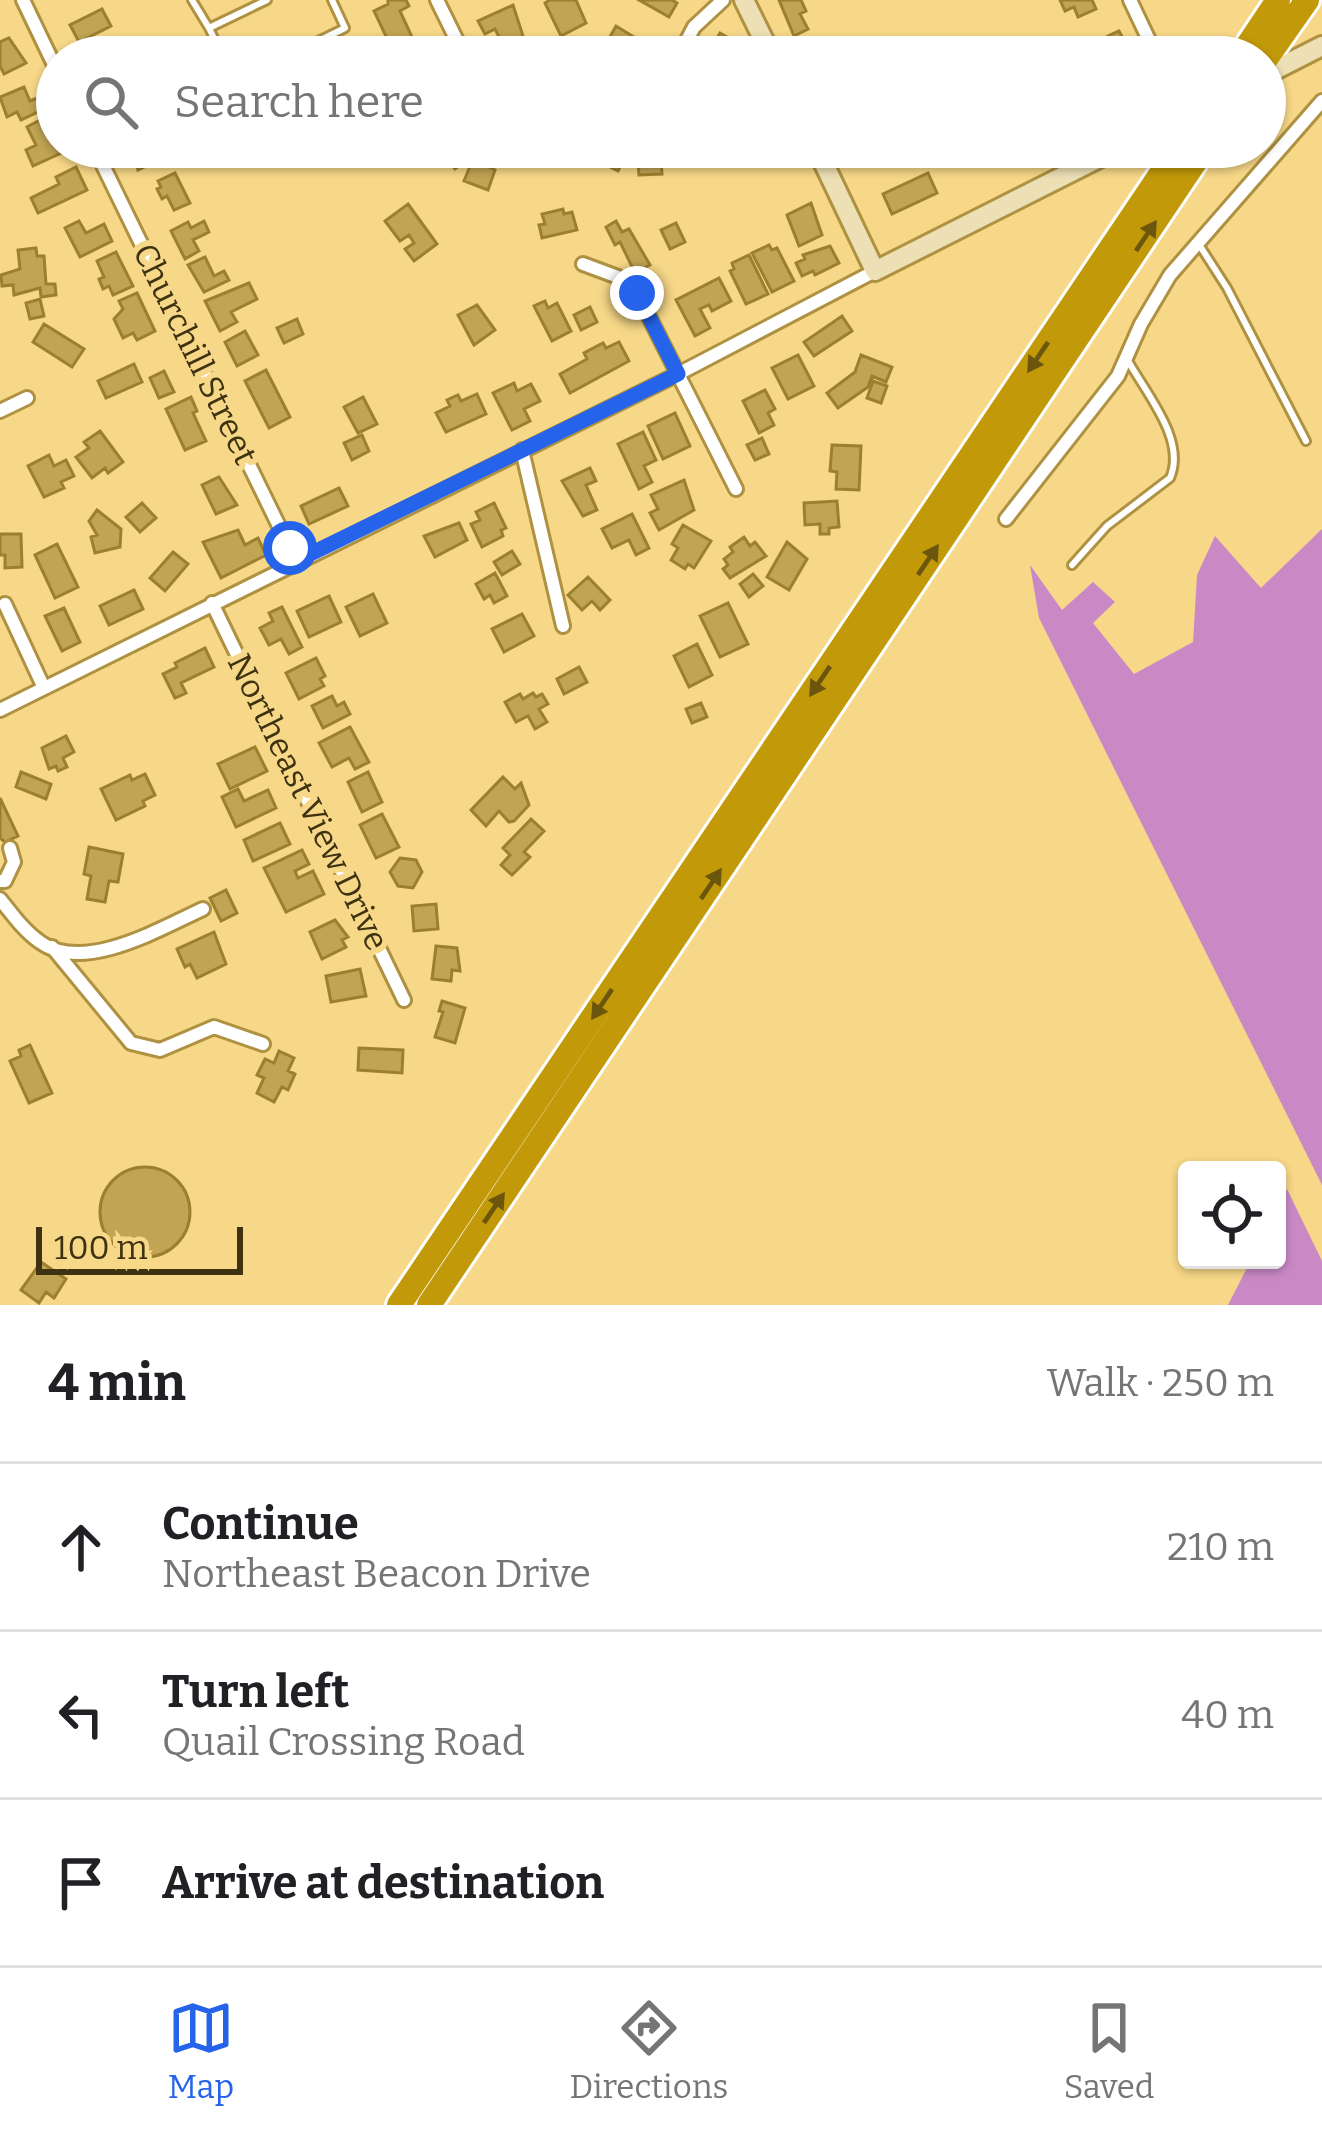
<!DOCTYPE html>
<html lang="en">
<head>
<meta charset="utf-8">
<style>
  :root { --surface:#fff; --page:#f2f2f2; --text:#202124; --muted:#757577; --line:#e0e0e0; --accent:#2563eb }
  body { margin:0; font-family:Bitter,serif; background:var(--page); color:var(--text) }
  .controls { position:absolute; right:36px; bottom:36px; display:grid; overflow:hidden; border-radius:12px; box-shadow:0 3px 9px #0004 }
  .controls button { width:108px; height:108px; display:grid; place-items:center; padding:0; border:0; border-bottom:3px solid var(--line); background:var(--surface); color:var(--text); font:60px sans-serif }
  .scale { position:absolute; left:36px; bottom:30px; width:207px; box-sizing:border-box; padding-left:12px; border:6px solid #3e3210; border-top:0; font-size:33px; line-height:42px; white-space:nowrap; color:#3e3210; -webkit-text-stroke:9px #f7d888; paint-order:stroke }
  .stop { position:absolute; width:36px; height:36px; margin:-27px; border:9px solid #2563eb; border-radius:50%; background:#fff }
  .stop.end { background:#2563eb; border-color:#fff; box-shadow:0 3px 12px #0008 }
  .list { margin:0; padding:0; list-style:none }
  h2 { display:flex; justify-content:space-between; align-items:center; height:156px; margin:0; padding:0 48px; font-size:51px }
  h2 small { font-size:39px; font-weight:400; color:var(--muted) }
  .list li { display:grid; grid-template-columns:78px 1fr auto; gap:36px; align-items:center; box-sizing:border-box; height:168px; padding:0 48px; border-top:3px solid var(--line) }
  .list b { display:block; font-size:45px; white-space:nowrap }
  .list p { margin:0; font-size:39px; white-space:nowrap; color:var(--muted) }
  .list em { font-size:39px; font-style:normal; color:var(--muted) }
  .icon { flex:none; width:66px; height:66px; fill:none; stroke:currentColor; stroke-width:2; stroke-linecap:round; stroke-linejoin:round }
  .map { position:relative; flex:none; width:1322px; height:1305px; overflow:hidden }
  .search { position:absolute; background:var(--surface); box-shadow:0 3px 9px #0004; left:36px; right:36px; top:36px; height:132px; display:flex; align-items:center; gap:30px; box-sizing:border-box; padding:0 42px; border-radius:66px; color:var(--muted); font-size:45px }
  .sheet { height:660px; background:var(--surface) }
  nav { display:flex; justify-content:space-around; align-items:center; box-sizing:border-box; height:168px; border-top:3px solid var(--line); background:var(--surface); font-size:33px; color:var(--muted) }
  nav a { display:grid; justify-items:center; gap:6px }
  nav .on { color:var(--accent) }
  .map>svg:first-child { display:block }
  .forest { fill:#ca89c5 }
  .building { fill:#c1a454; stroke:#9d802d; stroke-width:3 }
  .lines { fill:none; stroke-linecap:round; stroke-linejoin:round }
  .lane-casing { stroke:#ae9141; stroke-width:12 }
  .street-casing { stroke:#ae9141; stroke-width:18 }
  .secondary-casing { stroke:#ae9141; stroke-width:24 }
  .highway-casing { stroke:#fff; stroke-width:30 }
  .lane { stroke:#fff; stroke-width:6 }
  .street { stroke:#fff; stroke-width:12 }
  .secondary { stroke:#ede0b5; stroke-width:18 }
  .highway { stroke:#c29908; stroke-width:24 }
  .oneway { fill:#6c560d }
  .route { stroke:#2563eb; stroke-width:15 }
  .labels { text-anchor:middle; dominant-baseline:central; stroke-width:12; stroke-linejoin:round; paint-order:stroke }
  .street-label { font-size:33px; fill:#3e3210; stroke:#f7d888 }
</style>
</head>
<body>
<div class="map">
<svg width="1322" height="1305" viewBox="0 0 1322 1305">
  <rect width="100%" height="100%" fill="#f7d888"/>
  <!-- forest -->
  <path class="forest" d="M 1322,529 L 1322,1185 L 1039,618 L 1030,565 L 1062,610 L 1093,582 L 1115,602 L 1093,623 L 1134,674 L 1193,642 L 1197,575 L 1215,536 L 1261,588 Z
    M 1287,1189 L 1322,1261 L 1322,1305 L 1228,1305 L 1251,1260 L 1277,1260 L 1277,1209 Z"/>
  <!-- building -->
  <path class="building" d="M 406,0 L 409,6 L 400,11 L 412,37 L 391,47 L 374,11 L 388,4 L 388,0 Z
    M 550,0 L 576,0 L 586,23 L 561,36 L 545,3 Z
    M 639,0 L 672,0 L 677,3 L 669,17 Z
    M 779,0 L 801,0 L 806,11 L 800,14 L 808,29 L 794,36 Z
    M 1060,0 L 1092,0 L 1096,9 L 1078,17 L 1074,7 L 1065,11 Z
    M 513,5 L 523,36 L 503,45 L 495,29 L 485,34 L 478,21 Z
    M 102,9 L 111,26 L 79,42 L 70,25 Z
    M 616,26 L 655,50 L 651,57 L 612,57 L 602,51 Z
    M 1119,31 L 1129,50 L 1119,57 L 1090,57 L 1095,55 L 1090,46 L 1099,42 L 1103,51 L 1112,46 L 1108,36 Z
    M 720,33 L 739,44 L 734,53 L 741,57 L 706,57 Z
    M 9,38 L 26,63 L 4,74 L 0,66 L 0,42 Z
    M 127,42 L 134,56 L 147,49 L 151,57 L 111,57 L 109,52 Z
    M 24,87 L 30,101 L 37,98 L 42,110 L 21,120 L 17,112 L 7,117 L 0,97 Z
    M 42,119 L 51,138 L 57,135 L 57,147 L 70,149 L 33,166 L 26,150 L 36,145 L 27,127 Z
    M 132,147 L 162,147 L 166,156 L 138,170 Z
    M 454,147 L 468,158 L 455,169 L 444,156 Z
    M 526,147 L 551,147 L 551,162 L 526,161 Z
    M 601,147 L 630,147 L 618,171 L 604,164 L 606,159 L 597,155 Z
    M 637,147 L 660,147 L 662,174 L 639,175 Z
    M 473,159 L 495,170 L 488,190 L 464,181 Z
    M 76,167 L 87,190 L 38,213 L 31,198 L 59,184 L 56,177 Z
    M 175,173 L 190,203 L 174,210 L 167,196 L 162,199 L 157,189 L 161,187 L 158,181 Z
    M 928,173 L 937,193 L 892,214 L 883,194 Z
    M 811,203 L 822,235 L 799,246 L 787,215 Z
    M 408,204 L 437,244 L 414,261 L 405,249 L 414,243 L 409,235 L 400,241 L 385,221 Z
    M 563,209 L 564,214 L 572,212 L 577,230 L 542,238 L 539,225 L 545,224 L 542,214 Z
    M 79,221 L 86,233 L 104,224 L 112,241 L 80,257 L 65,228 Z
    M 204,221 L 209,232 L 193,240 L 199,251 L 185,259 L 171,231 L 188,222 L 191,228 Z
    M 616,221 L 622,232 L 629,229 L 650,265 L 635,273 L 620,242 L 615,245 L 606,227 Z
    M 676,223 L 685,242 L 670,249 L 661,230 Z
    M 769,245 L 772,250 L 777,248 L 794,281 L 772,292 L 752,253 Z
    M 830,246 L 839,263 L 815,275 L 813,271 L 802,276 L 796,263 L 805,259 L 803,255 Z
    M 36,248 L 37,256 L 44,256 L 46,284 L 55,284 L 56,295 L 41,297 L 40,288 L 14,295 L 13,285 L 2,286 L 1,275 L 20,269 L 18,250 Z
    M 116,252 L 133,286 L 113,295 L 109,286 L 103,289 L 99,279 L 104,277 L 97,261 Z
    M 749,255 L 768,294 L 746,304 L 730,271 L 734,269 L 732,263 Z
    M 205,257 L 214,276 L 224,271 L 229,280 L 204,292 L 188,265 Z
    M 719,278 L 731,301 L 712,311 L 709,305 L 700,309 L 710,328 L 695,336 L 676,300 Z
    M 249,283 L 257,299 L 231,312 L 237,322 L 220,331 L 205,301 Z
    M 137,293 L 155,331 L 137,340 L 133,333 L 123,338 L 114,319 L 123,309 L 119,301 Z
    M 40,299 L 44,316 L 30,319 L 26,303 Z
    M 545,301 L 548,308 L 557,303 L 571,331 L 552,341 L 534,306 Z
    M 477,305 L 495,330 L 474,345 L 458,315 Z
    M 590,307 L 597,322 L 581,330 L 574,315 Z
    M 842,316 L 852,331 L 814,356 L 804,342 Z
    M 297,319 L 303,334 L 284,343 L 277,328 Z
    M 44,324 L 84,349 L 72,367 L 33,342 Z
    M 245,331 L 258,355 L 237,366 L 225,342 Z
    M 619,342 L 629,361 L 570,393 L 560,374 L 587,359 L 584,353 L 603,343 L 606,348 Z
    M 798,355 L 814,386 L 788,399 L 772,368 Z
    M 861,355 L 892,367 L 886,382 L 872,376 L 868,387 L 838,408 L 827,393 L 855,372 Z
    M 134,364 L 142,382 L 106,398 L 98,381 Z
    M 266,370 L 290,417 L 269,428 L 245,381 Z
    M 164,371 L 174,392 L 159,398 L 150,378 Z
    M 873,381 L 887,386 L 881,403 L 867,398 Z
    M 514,383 L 517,391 L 531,384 L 540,401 L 524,409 L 530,421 L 512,430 L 493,393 Z
    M 765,390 L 775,409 L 768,413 L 774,425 L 759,433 L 743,401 Z
    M 477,394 L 486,414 L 446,432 L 436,413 L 450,406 L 447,400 L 458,395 L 461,401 Z
    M 191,397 L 197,411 L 193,413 L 206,441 L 185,450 L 166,409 Z
    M 363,397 L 377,424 L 358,433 L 344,407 Z
    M 675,413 L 690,446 L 663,459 L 648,426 Z
    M 100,431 L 123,462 L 108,473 L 105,468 L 92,478 L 76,457 L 89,448 L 84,442 Z
    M 643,432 L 656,460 L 644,466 L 652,482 L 639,489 L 618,444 Z
    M 362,435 L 369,451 L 352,460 L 344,443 Z
    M 762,438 L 769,454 L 755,460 L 747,445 Z
    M 832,445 L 861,446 L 859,490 L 836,489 L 837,472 L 830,471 Z
    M 49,455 L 54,466 L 66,460 L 74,476 L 61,482 L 64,488 L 44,497 L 28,466 Z
    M 590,468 L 596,481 L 586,485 L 597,510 L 583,516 L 562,481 Z
    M 219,477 L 237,505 L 216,514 L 202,485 Z
    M 684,480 L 694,510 L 659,530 L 650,513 L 658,509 L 651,495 Z
    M 339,488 L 348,506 L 309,524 L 301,506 Z
    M 837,501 L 839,527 L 829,528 L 829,534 L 820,534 L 820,524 L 805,525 L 804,503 Z
    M 142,503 L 156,518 L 140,532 L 126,517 Z
    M 494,503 L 506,528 L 501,530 L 503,536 L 482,547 L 471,524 L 480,520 L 476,512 Z
    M 97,510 L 121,529 L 120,547 L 95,553 L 91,537 L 97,535 L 89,521 Z
    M 632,514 L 649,548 L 636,555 L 629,540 L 612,548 L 602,529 Z
    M 459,523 L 467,540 L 435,557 L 424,536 Z
    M 683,525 L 711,541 L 694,568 L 688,564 L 685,569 L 671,560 L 678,548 L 672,544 Z
    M 238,530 L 245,545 L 258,538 L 266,555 L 221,578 L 203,542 Z
    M 0,534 L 21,534 L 22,567 L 5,568 L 5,555 L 0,555 Z
    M 744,537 L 750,546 L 755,542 L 766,556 L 730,578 L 723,569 L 728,565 L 724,559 L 733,552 L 730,547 Z
    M 787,542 L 807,559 L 789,590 L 767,577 Z
    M 57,544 L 78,587 L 55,598 L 35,555 Z
    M 512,551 L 520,564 L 502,575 L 494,562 Z
    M 173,552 L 188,564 L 165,591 L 150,578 Z
    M 495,573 L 507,596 L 494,603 L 490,595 L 484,599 L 476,584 Z
    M 753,574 L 763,586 L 749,597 L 740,584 Z
    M 588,577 L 610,600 L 600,610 L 592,601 L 582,610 L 568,595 Z
    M 134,590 L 143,609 L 109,625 L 100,606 Z
    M 373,594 L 387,623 L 360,636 L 346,607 Z
    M 329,596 L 341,622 L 309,637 L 297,611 Z
    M 728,603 L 748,644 L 720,657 L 700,616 Z
    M 282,607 L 302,647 L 289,654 L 281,639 L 269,645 L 260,628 L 273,621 L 269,613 Z
    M 64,608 L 80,642 L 62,651 L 45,616 Z
    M 522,614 L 534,636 L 504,652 L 492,629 Z
    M 697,644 L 712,675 L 689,687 L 674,656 Z
    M 205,648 L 214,667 L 181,683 L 186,693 L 175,698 L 163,674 L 177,667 L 175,663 Z
    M 316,658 L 325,676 L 320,679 L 324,686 L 299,699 L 286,673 Z
    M 579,667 L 587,682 L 564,694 L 557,679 Z
    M 533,693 L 536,697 L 542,694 L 548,704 L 539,709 L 547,722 L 535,729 L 528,716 L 516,722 L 505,702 L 520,694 L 523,699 Z
    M 332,696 L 337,706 L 344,702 L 350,714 L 323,728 L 312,706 Z
    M 701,703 L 707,717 L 692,723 L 686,709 Z
    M 350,727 L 369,762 L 355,769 L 349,758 L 332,767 L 319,743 Z
    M 66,736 L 74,752 L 63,758 L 67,767 L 58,771 L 56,766 L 49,769 L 42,748 Z
    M 255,747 L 267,771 L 230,789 L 218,764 Z
    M 21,772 L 51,784 L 46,799 L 16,787 Z
    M 368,772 L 382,802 L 362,812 L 348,782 Z
    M 145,774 L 155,795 L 143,801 L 145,806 L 116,820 L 101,789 L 130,775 L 132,780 Z
    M 503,777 L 515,789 L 521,783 L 529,805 L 514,821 L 509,822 L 499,811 L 486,826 L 471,810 Z
    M 238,789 L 244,801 L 268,790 L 276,808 L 236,827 L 222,797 Z
    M 0,798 L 18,836 L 5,842 L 0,838 Z
    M 382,814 L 399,847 L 376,858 L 360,825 Z
    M 531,819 L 544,831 L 524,852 L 530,857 L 512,875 L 501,865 L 510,855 L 503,848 Z
    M 280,823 L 290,844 L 253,861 L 244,840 Z
    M 89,847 L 123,854 L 118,882 L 109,881 L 105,902 L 87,899 L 91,876 L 84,874 Z
    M 302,850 L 309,864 L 295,871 L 298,878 L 313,871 L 324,894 L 286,912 L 264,868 Z
    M 400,858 L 416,860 L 422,872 L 413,888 L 398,886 L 390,872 Z
    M 226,890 L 237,913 L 221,921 L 210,898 Z
    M 436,904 L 438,929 L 414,931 L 412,906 Z
    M 335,920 L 348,937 L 342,940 L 346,947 L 322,959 L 310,932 Z
    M 214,932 L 226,964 L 197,978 L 190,964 L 185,967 L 177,949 Z
    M 436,946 L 457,948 L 460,971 L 452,970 L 451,981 L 432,979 Z
    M 360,969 L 366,996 L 331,1002 L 326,976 Z
    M 442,1001 L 465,1008 L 455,1043 L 435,1037 L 443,1012 L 439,1011 Z
    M 30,1045 L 52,1093 L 29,1103 L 10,1061 L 21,1056 L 19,1050 Z
    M 359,1048 L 403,1050 L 402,1073 L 358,1070 Z
    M 279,1051 L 294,1058 L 288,1071 L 295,1074 L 288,1090 L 282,1087 L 274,1102 L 257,1093 L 264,1078 L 257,1075 L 265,1059 L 274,1063 Z
    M100 1212a45 45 0 1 1 90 0a45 45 0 1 1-90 0Z
    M 41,1262 L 66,1279 L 54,1298 L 46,1292 L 39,1303 L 21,1290 Z"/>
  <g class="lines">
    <defs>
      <path id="lane" d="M 192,0 L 209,28
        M 223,57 L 209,28 L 267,0
        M 286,57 L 345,28 L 332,0
        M 1200,246 L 1227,288 L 1306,441
        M 1072,565 L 1107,526 L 1170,478 C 1187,440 1145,392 1127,359"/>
      <path id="street" d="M 23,0 L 57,71
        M 437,0 L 465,57
        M 1130,0 L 1157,57
        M 678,57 L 694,27 L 723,0
        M 94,147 L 296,561
        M 583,264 L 618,277 L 637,293 L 736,489
        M 0,411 L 27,398
        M 522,450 L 563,626
        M 1006,519 L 1118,376 L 1141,324 L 1170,275 L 1322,101
        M 212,603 L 404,1000
        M 5,604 L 44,688
        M 0,710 L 678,374 L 875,271
        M 0,881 L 5,881 L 14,862 L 10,848
        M 0,899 C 12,914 24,931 40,942 C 84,974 161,928 203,909
        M 52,947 L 131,1043 L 160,1050 L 214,1027 L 263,1044"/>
      <path id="secondary" d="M 744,0 L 772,57
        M 1265,75 L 1322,46
        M 816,147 L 875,271 L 1121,147"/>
      <path id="highway" d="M 1240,57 L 1278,0
        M 1265,60 L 1307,0
        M 399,1305 L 1179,147
        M 429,1305 L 1205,147"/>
    </defs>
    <!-- lane casing -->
    <use href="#lane" class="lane-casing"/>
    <!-- street casing -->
    <use href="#street" class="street-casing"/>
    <!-- secondary casing -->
    <use href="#secondary" class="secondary-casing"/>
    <!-- highway casing -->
    <use href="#highway" class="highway-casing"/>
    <!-- lane -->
    <use href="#lane" class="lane"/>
    <!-- street -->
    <use href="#street" class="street"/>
    <!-- secondary -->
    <use href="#secondary" class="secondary"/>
    <!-- highway -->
    <use href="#highway" class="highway"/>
  </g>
  <!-- one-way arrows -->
  <defs><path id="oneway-solid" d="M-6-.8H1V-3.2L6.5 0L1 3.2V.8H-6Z" transform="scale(3)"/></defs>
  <g class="oneway">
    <use href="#oneway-solid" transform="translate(1146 236) rotate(-56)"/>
    <use href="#oneway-solid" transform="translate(1038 357) rotate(124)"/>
    <use href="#oneway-solid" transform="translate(928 560) rotate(-56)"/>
    <use href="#oneway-solid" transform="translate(820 681) rotate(124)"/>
    <use href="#oneway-solid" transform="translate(711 884) rotate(-56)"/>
    <use href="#oneway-solid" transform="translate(602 1004) rotate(124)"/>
    <use href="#oneway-solid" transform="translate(494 1208) rotate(-56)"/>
  </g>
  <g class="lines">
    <!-- route -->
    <path class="route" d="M 290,548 L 296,561 L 678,374 L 637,293"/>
  </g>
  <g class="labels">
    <!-- street labels -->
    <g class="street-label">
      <text transform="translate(195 354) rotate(64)">Churchill Street</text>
      <text transform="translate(308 802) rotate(64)">Northeast View Drive</text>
    </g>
  </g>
</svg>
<div class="controls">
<button><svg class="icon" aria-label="locate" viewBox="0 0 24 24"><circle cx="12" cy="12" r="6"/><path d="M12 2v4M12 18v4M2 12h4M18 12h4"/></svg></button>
</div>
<div class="scale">100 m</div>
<div class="stop" style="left:290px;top:548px"></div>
<div class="stop end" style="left:637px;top:293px"></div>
<div class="search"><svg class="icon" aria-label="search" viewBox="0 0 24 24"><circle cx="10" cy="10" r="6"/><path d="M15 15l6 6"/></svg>Search here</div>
</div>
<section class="sheet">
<h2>4 min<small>Walk · 250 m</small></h2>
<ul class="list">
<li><svg class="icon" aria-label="ahead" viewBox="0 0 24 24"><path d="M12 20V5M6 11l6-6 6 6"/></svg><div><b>Continue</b><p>Northeast Beacon Drive</p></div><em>210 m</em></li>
<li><svg class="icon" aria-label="left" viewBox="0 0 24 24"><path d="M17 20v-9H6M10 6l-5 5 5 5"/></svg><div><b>Turn left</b><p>Quail Crossing Road</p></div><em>40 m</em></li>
<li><svg class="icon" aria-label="arrive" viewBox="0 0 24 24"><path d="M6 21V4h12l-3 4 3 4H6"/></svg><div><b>Arrive at destination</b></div></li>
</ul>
</section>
<nav>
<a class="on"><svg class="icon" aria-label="map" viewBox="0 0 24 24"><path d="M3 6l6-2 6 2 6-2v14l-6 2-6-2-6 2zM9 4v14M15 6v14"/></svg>Map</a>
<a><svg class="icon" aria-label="directions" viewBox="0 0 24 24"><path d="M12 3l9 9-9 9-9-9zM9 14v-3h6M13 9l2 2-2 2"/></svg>Directions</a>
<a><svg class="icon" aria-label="saved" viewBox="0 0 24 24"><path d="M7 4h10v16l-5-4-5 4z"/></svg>Saved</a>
</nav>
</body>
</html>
